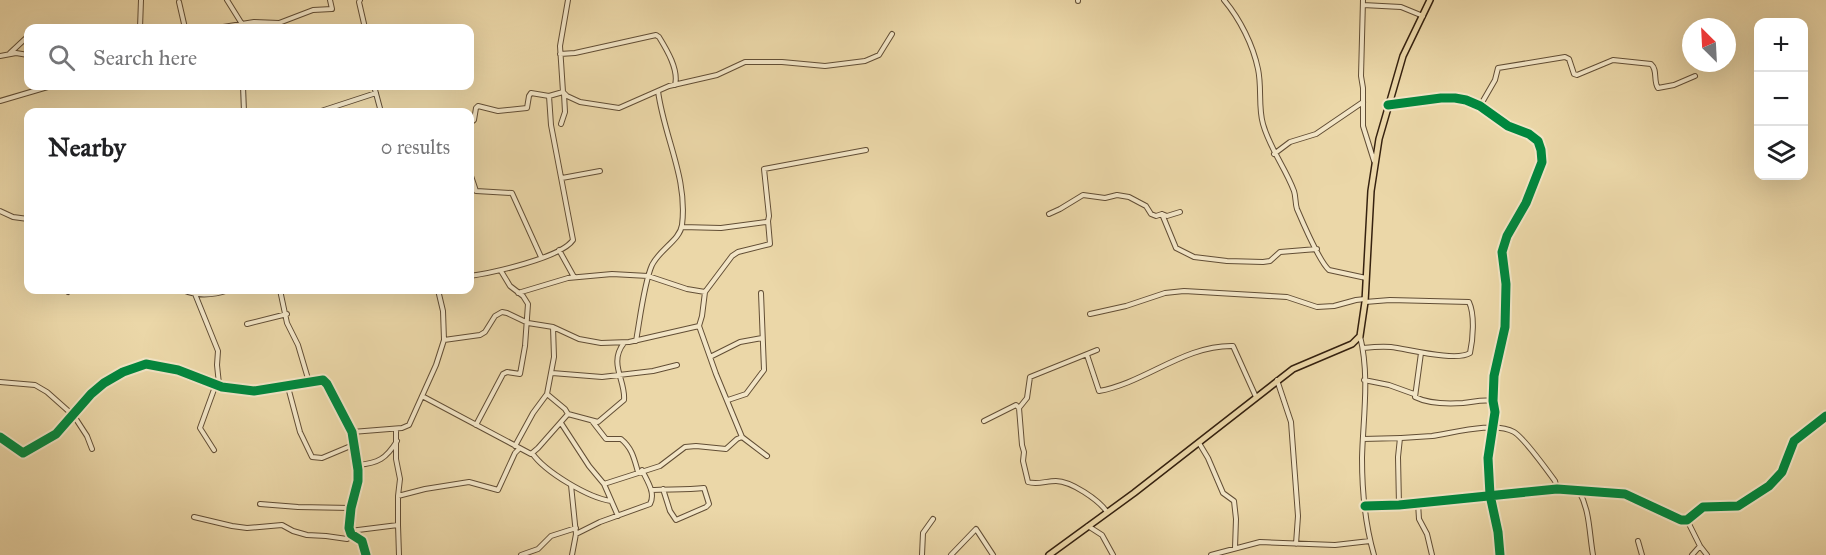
<!DOCTYPE html>
<html lang="en">
<head>
<meta charset="utf-8">
<style>
  :root { --surface:#fff; --page:#f2f2f2; --text:#202124; --muted:#757577; --line:#e0e0e0 }
  body { margin:0; font-family:"IM FELL Great Primer",serif; background:var(--page); color:var(--text) }
  .controls { position:absolute; right:18px; top:18px; display:grid; overflow:hidden; border-radius:12px; box-shadow:0 6px 24px #0002 }
  .controls button { width:54px; height:54px; display:grid; place-items:center; padding:0; border:0; border-bottom:2px solid var(--line); background:var(--surface); color:var(--text); font:30px sans-serif }
  .compass { position:absolute; left:1682px; top:18px; width:54px; height:54px; border-radius:50%; background:var(--surface); box-shadow:0 6px 24px #0002; rotate:336deg }
  .list { margin:0; padding:0; list-style:none }
  h2 { display:flex; justify-content:space-between; align-items:center; height:78px; margin:0; padding:0 24px; font-size:26px }
  h2 small { font-size:20px; font-weight:400; color:var(--muted) }
  .icon { flex:none; width:33px; height:33px; fill:none; stroke:currentColor; stroke-width:2; stroke-linecap:round; stroke-linejoin:round }
  .map { position:relative; flex:none; width:1826px; height:555px; overflow:hidden }
  .search { position:absolute; background:var(--surface); box-shadow:0 6px 24px #0002; left:24px; top:24px; width:450px; height:66px; display:flex; align-items:center; gap:15px; box-sizing:border-box; padding:0 21px; border-radius:12px; color:var(--muted); font-size:22px }
  .panel { position:absolute; background:var(--surface); box-shadow:0 6px 24px #0002; left:24px; top:108px; width:450px; height:186px; border-radius:12px }
  .map>svg:first-child { display:block }
  .lines { fill:none; stroke-linecap:round; stroke-linejoin:round }
  .minor-casing { stroke:#624e35; stroke-width:6 }
  .major-casing { stroke:#35210f; stroke-width:8 }
  .minor { stroke:#f2e5c6; stroke-width:4 }
  .major { stroke:#ebd7a8; stroke-width:5 }
  .cycleway-casing { stroke:#f2e5c6; stroke-width:13 }
  .cycleway { stroke:#00873e; stroke-width:9 }
</style>
</head>
<body>
<div class="map">
<svg width="1826" height="555" viewBox="0 0 1826 555">
  <rect width="100%" height="100%" fill="#ebd7a8"/>
  <filter id="stains"><feTurbulence type="fractalNoise" baseFrequency=".00333" numOctaves="4"/><feColorMatrix values="0 0 0 0 .2 0 0 0 0 .09 0 0 0 0 .02 0 0 0 .5 -.17"/></filter>
  <radialGradient id="worn" r=".72"><stop offset=".6" stop-color="#630" stop-opacity="0"/><stop offset="1" stop-color="#630" stop-opacity=".3"/></radialGradient>
  <g class="lines">
    <defs>
      <path id="minor" d="M 227,0 L 242,24
        M 360,0 L 359,2 L 365,28
        M 1078,0 L 1078,1
        M 1224,0 C 1240,19 1253,45 1258,69 C 1262,87 1258,107 1263,124 C 1270,149 1285,167 1294,191 C 1296,197 1295,203 1297,209 C 1303,223 1319,261 1329,270 L 1366,278
        M 1363,0 L 1361,76 L 1363,88 L 1363,126 L 1374,161
        M 179,2 L 185,28
        M 1363,5 L 1401,7 L 1423,16
        M 140,28 L 141,0
        M 217,28 L 254,22 L 279,23 L 313,10 L 332,9 L 330,0
        M 10,53 L 25,39
        M 560,54 L 575,53 L 656,35 L 659,37 C 667,50 679,70 675,85
        M 0,56 L 16,53 L 28,55
        M 243,86 L 244,112
        M 374,86 L 381,112
        M 563,92 L 560,46 L 568,0
        M 0,101 L 51,86
        M 1388,105 L 1441,98 L 1455,98 L 1466,100 L 1480,106 L 1508,126 L 1529,134 L 1538,141 L 1541,150 L 1542,162 L 1526,203 L 1507,236 L 1502,252 L 1506,284 L 1505,327 L 1494,376 L 1493,401 L 1495,412 L 1488,458 L 1490,495 L 1498,532 L 1500,555
        M 1480,106 L 1495,80 L 1498,68 L 1565,57 L 1569,59 L 1574,74 L 1577,75 L 1613,60 L 1651,64 C 1658,70 1653,81 1658,88 L 1674,85 L 1695,76
        M 318,112 L 376,93
        M 470,123 L 474,120 L 476,108 L 478,106 L 498,111 L 527,108 L 529,96 L 531,93 L 549,96 L 563,92 L 567,96 L 580,102 L 619,108 L 669,86 L 717,75 L 745,62 L 782,62 L 825,66 L 865,61 L 879,55 L 892,34
        M 561,124 L 565,112 L 564,94
        M 1274,154 L 1290,142 L 1316,134 L 1363,102
        M 470,173 L 476,191 L 512,193 L 541,257
        M 562,178 L 600,171
        M 0,211 L 13,217 L 28,219
        M 1049,214 L 1060,209 L 1083,195 L 1105,198 L 1117,195 L 1129,197 L 1146,206 L 1151,214 L 1156,216 L 1162,214 L 1167,216 L 1180,212
        M 1162,214 L 1176,248 L 1194,257 L 1227,261 L 1263,262 L 1270,261 L 1280,252 L 1317,249
        M 682,227 L 721,228 L 766,222 L 768,221 L 769,216 L 764,169 L 866,150
        M 559,250 L 574,277
        M 470,276 C 491,273 561,258 573,240 L 551,125 L 549,96
        M 183,290 C 198,297 214,295 229,290
        M 280,290 L 287,323 L 298,345 L 309,382
        M 438,290 L 443,311 L 444,340
        M 68,292 L 69,290
        M 518,293 L 568,278 L 612,274 L 648,276 L 687,289 L 705,292
        M 195,294 L 218,351 L 217,365 L 219,384
        M 1090,314 L 1126,306 L 1165,293 L 1184,291 L 1287,297 L 1317,307 L 1334,306 L 1356,300 L 1365,299
        M 247,324 L 287,314
        M 1360,336 C 1370,376 1363,418 1362,458 C 1362,490 1365,524 1374,555
        M 636,341 C 640,319 644,283 652,265 C 660,249 680,240 682,225 C 688,178 664,137 658,91
        M 1363,348 C 1372,347 1382,346 1391,347 C 1408,349 1456,362 1470,353 C 1473,339 1475,315 1469,302 L 1390,300 L 1365,302
        M 1097,350 L 1030,377 L 1027,398 L 1019,408 L 1022,445 L 1024,452 L 1023,461 L 1028,482 C 1037,485 1046,481 1056,481 C 1071,481 1099,500 1107,512
        M 1421,353 L 1415,397 C 1429,404 1448,404 1463,403 C 1474,402 1482,399 1493,401
        M 1087,355 L 1099,391 C 1145,383 1184,345 1233,346 L 1256,397
        M 710,357 L 740,342 L 762,338
        M 552,373 L 602,377 L 653,371 L 677,365
        M 1277,380 L 1291,422 L 1298,516 L 1296,544
        M 1364,380 L 1389,385 L 1414,394
        M 0,382 L 35,385 L 47,392 L 74,416 L 87,436 L 92,449
        M 288,387 L 300,432 L 312,457 L 322,458 L 353,445
        M 547,394 L 565,409 L 568,414
        M 422,396 L 531,454 L 538,448 L 568,414 L 598,422 L 624,400 C 626,381 608,363 624,343
        M 728,400 L 746,394 L 764,370 L 761,293
        M 592,421 L 606,439 L 621,439 C 632,448 634,458 638,472
        M 984,421 L 1016,405 L 1019,408
        M 561,423 L 589,466 L 604,484 L 618,516
        M 476,425 L 503,374 L 507,372 L 520,374 L 525,346 L 528,304 L 523,296 L 510,286 L 501,271
        M 396,429 L 396,459 L 400,479 L 398,496
        M 352,432 L 402,428 L 409,425 L 436,365 L 444,340 L 480,335 L 485,332 L 495,316 L 502,312 L 507,313 L 528,323 L 553,327 L 579,339 L 601,343 L 629,342 L 699,326
        M 0,437 L 23,453 L 56,434 L 91,394 L 104,383 L 123,372 L 146,364 L 178,370 L 222,387 L 254,391 L 323,380 L 327,384 L 352,432 L 358,470 L 358,481 L 351,508 L 349,528 L 351,534 L 362,541 L 366,555
        M 742,437 L 716,374 L 699,326 L 702,316 L 705,292 L 732,256 L 738,252 L 770,244 L 768,221
        M 1363,439 C 1386,439 1409,438 1432,436 C 1453,433 1495,421 1514,432 C 1524,438 1547,470 1555,481 L 1557,489
        M 1199,443 L 1208,458 L 1223,493 L 1234,501 L 1236,519 L 1235,548
        M 515,446 L 533,413 L 547,394 L 554,357 L 553,327
        M 214,450 L 200,428 L 216,384
        M 532,453 C 545,472 589,498 611,501
        M 358,465 C 378,463 386,459 397,441
        M 604,484 L 660,466 L 685,447 L 696,446 L 726,449 L 737,439 L 742,437 L 767,456
        M 571,485 L 576,534 L 572,555
        M 651,490 C 668,489 686,490 704,488 L 709,504 L 706,507 L 676,520 L 670,511 L 663,489
        M 1579,491 C 1590,511 1589,532 1593,555
        M 1418,503 L 1419,519 L 1427,534 L 1432,555
        M 260,504 L 298,507 L 351,508
        M 1399,505 L 1398,457 L 1400,438
        M 1365,506 L 1399,505 L 1557,489 L 1625,494 L 1681,520 L 1687,520 L 1703,507 L 1738,506 L 1769,486 L 1782,472 L 1794,441 L 1826,416
        M 194,517 L 232,526 L 247,528 L 282,525 L 293,531 L 307,535 L 326,536 L 347,539 L 353,536
        M 1687,520 L 1700,546 L 1707,555
        M 398,525 L 399,555
        M 1088,526 L 1102,535 L 1113,555
        M 350,531 L 398,525 L 398,496 L 425,489 L 469,482 L 498,490 L 515,453 L 519,449
        M 576,534 L 600,522 L 650,504 C 656,493 647,481 642,470
        M 1638,541 L 1642,555
        M 521,555 L 538,549 L 551,536 L 576,528
        M 922,555 L 923,533 L 933,519
        M 951,555 L 976,529 L 993,555
        M 1211,555 L 1260,542 L 1335,545 L 1370,541
        M 1692,555 L 1700,546"/>
      <path id="major" d="M 1049,555 L 1134,493 L 1293,369 L 1352,344 L 1360,336 L 1365,302 L 1371,191 L 1379,139 L 1403,56 L 1430,0"/>
    </defs>
    <!-- minor casing -->
    <use href="#minor" class="minor-casing"/>
    <!-- major casing -->
    <use href="#major" class="major-casing"/>
    <!-- minor -->
    <use href="#minor" class="minor"/>
    <!-- major -->
    <use href="#major" class="major"/>
    <defs>
      <path id="cycleway" d="M 1388,105 L 1441,98 L 1455,98 L 1466,100 L 1480,106 L 1508,126 L 1529,134 L 1538,141 L 1541,150 L 1542,162 L 1526,203 L 1507,236 L 1502,252 L 1506,284 L 1505,327 L 1494,376 L 1493,401 L 1495,412 L 1488,458 L 1490,495 L 1498,532 L 1500,555
        M 0,437 L 23,453 L 56,434 L 91,394 L 104,383 L 123,372 L 146,364 L 178,370 L 222,387 L 254,391 L 323,380 L 327,384 L 352,432 L 358,470 L 358,481 L 351,508 L 349,528 L 351,534 L 362,541 L 366,555
        M 1365,506 L 1399,505 L 1557,489 L 1625,494 L 1681,520 L 1687,520 L 1703,507 L 1738,506 L 1769,486 L 1782,472 L 1794,441 L 1826,416"/>
    </defs>
    <!-- cycleway casing -->
    <use href="#cycleway" class="cycleway-casing"/>
    <!-- cycleway -->
    <use href="#cycleway" class="cycleway"/>
  </g>
  <rect width="100%" height="100%" filter="url(#stains)"/>
  <rect width="100%" height="100%" fill="url(#worn)"/>
</svg>
<div class="controls">
<button>+</button>
<button>−</button>
<button><svg class="icon" aria-label="layers" viewBox="0 0 24 24"><path d="M12 4l9 5-9 5-9-5zM3 14l9 5 9-5"/></svg></button>
</div>
<svg class="compass" viewBox="-18 -18 36 36"><path d="M0-13l5 13h-10z" fill="#e53935"/><path d="M0 13l5-13h-10z" fill="#757577"/></svg>
<div class="search"><svg class="icon" aria-label="search" viewBox="0 0 24 24"><circle cx="10" cy="10" r="6"/><path d="M15 15l6 6"/></svg>Search here</div>
<section class="panel">
<h2>Nearby<small>0 results</small></h2>
<ul class="list">
</ul>
</section>
</div>
</body>
</html>
